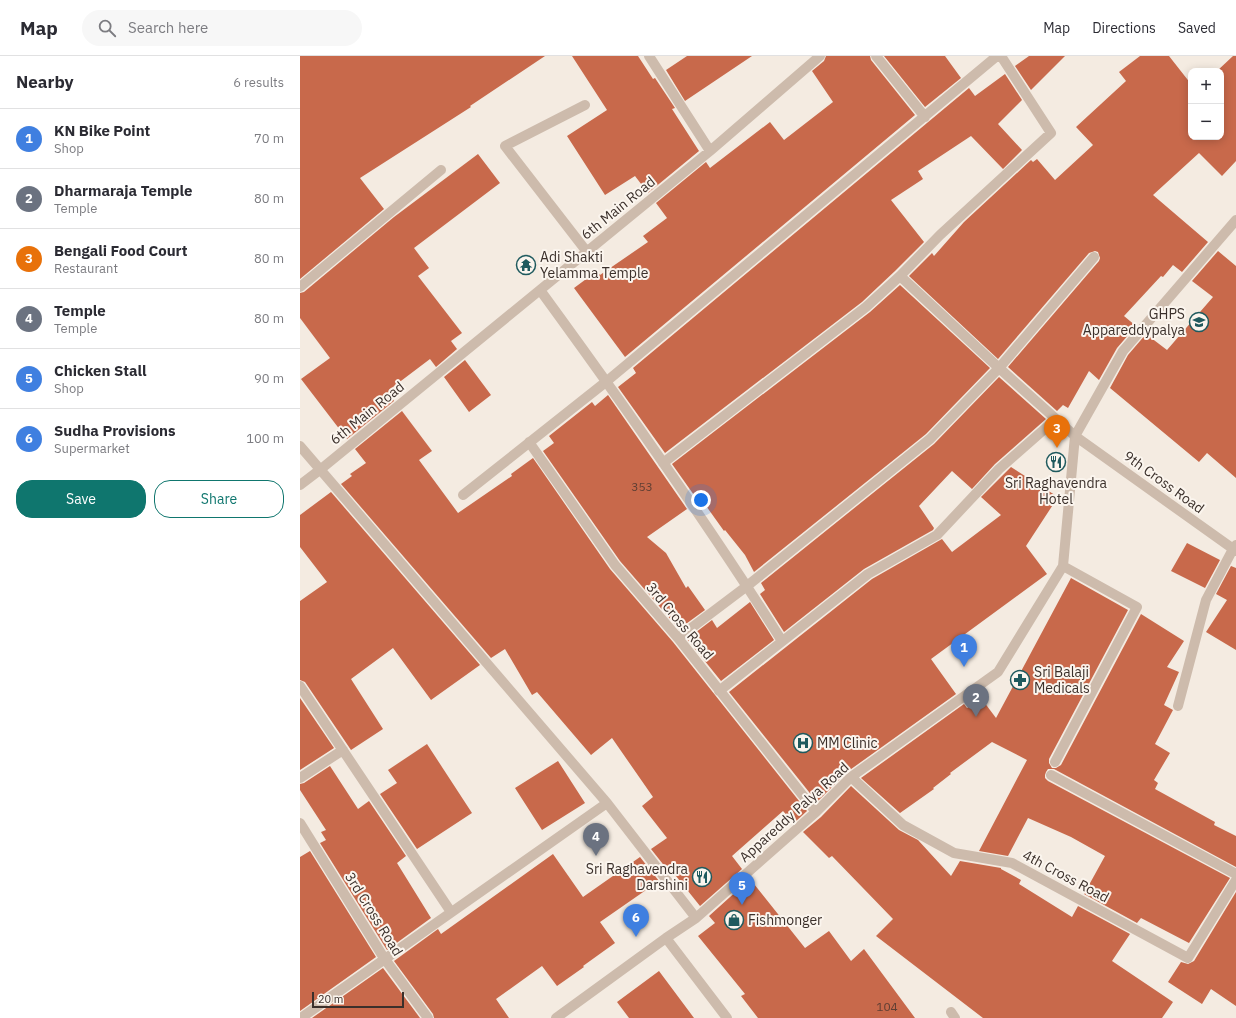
<!DOCTYPE html>
<html lang="en">
<head>
<meta charset="utf-8">
<style>
  :root { --surface:#fff; --page:#f7f7f7; --text:#2b2b33; --muted:#7c7c81; --line:#e1e1e2; --accent:#0f766e }
  body { margin:0; font-family:"IBM Plex Sans",sans-serif; background:var(--page); color:var(--text) }
  .controls { position:absolute; right:12px; top:12px; display:grid; overflow:hidden; border-radius:8px; box-shadow:0 2px 10px #0003 }
  .controls button { width:36px; height:36px; display:grid; place-items:center; padding:0; border:0; border-bottom:1px solid var(--line); background:var(--surface); color:var(--text); font:20px sans-serif }
  .scale { position:absolute; left:12px; bottom:10px; width:92px; box-sizing:border-box; padding-left:4px; border:2px solid #3b302b; border-top:0; font-size:11px; line-height:14px; white-space:nowrap; color:#3b302b; -webkit-text-stroke:3px #fbf5ee; paint-order:stroke }
  .you { position:absolute; left:401px; top:444px; width:14px; height:14px; margin:-10px; border:3px solid #fff; border-radius:50%; background:#1a73e8; box-shadow:0 0 0 6px #1a73e833 }
  .badge { display:grid; place-items:center; width:26px; height:26px; border-radius:50%; background:var(--accent); color:#fff; font-size:13px; font-weight:700 }
  .pin { position:absolute; translate:-50% -33px; filter:drop-shadow(0 1px 2px #0008) }
  .pin::after { content:''; position:absolute; top:21px; width:14px; height:12px; background:inherit; clip-path:polygon(0 0,100% 0,50% 100%) }
  .list { margin:0; padding:0; list-style:none }
  h2 { display:flex; justify-content:space-between; align-items:center; height:52px; margin:0; padding:0 16px; font-size:17px }
  h2 small { font-size:13px; font-weight:400; color:var(--muted) }
  .list li { display:grid; grid-template-columns:26px 1fr auto; gap:12px; align-items:center; box-sizing:border-box; height:60px; padding:0 16px; border-top:1px solid var(--line) }
  .list b { display:block; font-size:15px; white-space:nowrap }
  .list p { margin:0; font-size:13px; white-space:nowrap; color:var(--muted) }
  .list em { font-size:13px; font-style:normal; color:var(--muted) }
  .actions { display:flex; gap:8px; padding:12px 16px }
  .actions a { flex:1; padding:9px 0; border:1px solid var(--accent); border-radius:16px; text-align:center; font-size:14px; color:var(--accent) }
  .actions .main { background:var(--accent); color:#fff }
  .icon { flex:none; width:22px; height:22px; fill:none; stroke:currentColor; stroke-width:2; stroke-linecap:round; stroke-linejoin:round }
  .map { position:relative; flex:none; width:936px; height:962px; overflow:hidden }
  header { display:flex; align-items:center; gap:24px; box-sizing:border-box; height:56px; padding:0 20px; background:var(--surface); border-bottom:1px solid var(--line) }
  header strong { font-size:19px }
  nav { display:flex; gap:22px; margin-inline-start:auto; font-size:14px }
  .search { width:280px; height:36px; background:var(--page); display:flex; align-items:center; gap:10px; box-sizing:border-box; padding:0 14px; border-radius:22px; color:var(--muted); font-size:15px }
  main { display:flex }
  aside { flex:1; background:var(--surface) }
  .map>svg:first-child { display:block }
  .building { fill:#c8694b }
  .lines { fill:none; stroke-linecap:round; stroke-linejoin:round }
  .minor { stroke:#cdbbac; stroke-width:10 }
  .labels { text-anchor:middle; dominant-baseline:central; stroke-width:4; stroke-linejoin:round; paint-order:stroke }
  .number-label { font-size:12px; fill:#5e3e33 }
  .street-label { font-size:14px; fill:#3b302b; stroke:#fbf5ee }
  .poi-label { font-size:14px; fill:#3b302b; stroke:#fbf5ee; text-anchor:start }
</style>
</head>
<body>
<header>
<strong>Map</strong>
<div class="search"><svg class="icon" aria-label="search" viewBox="0 0 24 24"><circle cx="10" cy="10" r="6"/><path d="M15 15l6 6"/></svg>Search here</div>
<nav><a>Map</a><a>Directions</a><a>Saved</a></nav>
</header>
<main>
<aside>
<h2>Nearby<small>6 results</small></h2>
<ul class="list">
<li><span class="badge" style="background:#3f7fe0">1</span><div><b>KN Bike Point</b><p>Shop</p></div><em>70 m</em></li>
<li><span class="badge" style="background:#6b7280">2</span><div><b>Dharmaraja Temple</b><p>Temple</p></div><em>80 m</em></li>
<li><span class="badge" style="background:#e8710a">3</span><div><b>Bengali Food Court</b><p>Restaurant</p></div><em>80 m</em></li>
<li><span class="badge" style="background:#6b7280">4</span><div><b>Temple</b><p>Temple</p></div><em>80 m</em></li>
<li><span class="badge" style="background:#3f7fe0">5</span><div><b>Chicken Stall</b><p>Shop</p></div><em>90 m</em></li>
<li><span class="badge" style="background:#3f7fe0">6</span><div><b>Sudha Provisions</b><p>Supermarket</p></div><em>100 m</em></li>
</ul>
<div class="actions"><a class="main">Save</a><a>Share</a></div>
</aside>
<div class="map">
<svg width="936" height="962" viewBox="0 0 936 962">
  <rect width="100%" height="100%" fill="#f4ebe1"/>
  <!-- building -->
  <path class="building" d="M 0,0 L 245,0 L 170,50 L 171,51 L 60,122 L 84,153 L 0,223 Z
    M 272,0 L 338,0 L 353,23 L 355,22 L 375,52 L 372,53 L 399,95 L 348,137 L 335,120 L 305,139 L 267,80 L 307,54 Z
    M 387,0 L 452,0 L 385,45 L 366,14 Z
    M 526,0 L 570,0 L 571,4 L 615,59 L 325,301 L 274,232 L 297,215 L 300,219 L 348,186 L 343,180 L 367,162 L 356,147 L 406,106 L 410,112 L 470,66 L 484,84 L 533,46 L 512,15 L 524,5 Z
    M 584,0 L 645,0 L 661,22 L 625,51 Z
    M 729,0 L 765,0 L 731,34 L 715,10 Z
    M 840,0 L 869,0 L 891,28 L 891,81 L 921,81 L 921,15 L 917,15 L 933,0 L 936,0 L 936,105 L 922,120 L 899,97 L 853,139 L 908,186 L 882,216 L 873,209 L 863,221 L 861,220 L 824,260 L 836,270 L 817,292 L 799,324 L 789,315 L 768,352 L 763,349 L 757,355 L 708,311 L 799,205 L 800,202 L 798,196 L 795,195 L 789,197 L 698,303 L 609,220 L 632,197 L 634,200 L 664,166 L 731,104 L 733,106 L 737,103 L 755,124 L 793,89 L 776,71 L 826,25 L 819,16 Z
    M 705,18 L 722,44 L 698,68 L 722,94 L 703,113 L 671,80 L 618,115 L 623,123 L 591,144 L 624,186 L 595,215 L 562,246 L 365,397 L 318,331 L 336,317 L 333,312 L 669,32 L 675,40 Z
    M 178,98 L 200,127 L 114,192 L 129,212 L 118,220 L 162,277 L 151,285 L 157,293 L 136,311 L 130,303 L 89,334 L 94,341 L 92,342 L 94,345 L 47,383 L 1,323 L 30,302 L 0,262 L 0,237 L 4,236 L 94,161 Z
    M 918,195 L 936,210 L 936,422 L 907,397 L 899,406 L 810,332 L 828,299 L 846,278 L 867,294 L 913,241 L 892,225 Z
    M 600,229 L 690,312 L 626,378 L 454,516 L 445,499 L 425,474 L 424,475 L 404,447 L 401,449 L 372,408 L 570,256 Z
    M 165,304 L 191,339 L 169,356 L 144,321 Z
    M 699,321 L 746,363 L 695,408 L 672,433 L 652,415 L 619,450 L 634,472 L 633,474 L 564,513 L 484,576 L 460,538 L 465,534 L 461,527 L 634,388 Z
    M 308,339 L 387,453 L 347,481 L 366,497 L 386,532 L 388,530 L 405,554 L 379,573 L 320,505 L 243,395 L 254,387 L 249,380 L 292,346 L 295,350 Z
    M 102,355 L 132,395 L 119,404 L 158,457 L 212,420 L 211,418 L 233,402 L 310,513 L 373,586 L 507,755 L 494,767 L 483,755 L 432,800 L 442,813 L 400,850 L 372,815 L 370,817 L 351,793 L 367,782 L 342,750 L 353,741 L 312,682 L 291,699 L 237,636 L 232,639 L 205,593 L 191,602 L 41,428 L 52,420 L 50,418 L 66,407 L 55,393 Z
    M 711,411 L 758,441 L 726,490 L 747,518 L 631,603 L 656,638 L 547,716 L 517,746 L 429,636 L 572,523 L 642,483 L 652,496 L 701,459 L 681,441 Z
    M 31,436 L 180,609 L 131,644 L 93,592 L 51,623 L 83,673 L 51,694 L 5,626 L 0,624 L 0,545 L 27,526 L 0,491 L 0,459 Z
    M 887,487 L 920,504 L 905,532 L 871,515 Z
    M 931,510 L 936,512 L 936,594 L 906,576 L 927,544 L 916,538 Z
    M 771,522 L 828,554 L 749,703 L 749,707 L 752,712 L 756,712 L 761,709 L 841,558 L 884,585 L 867,611 L 879,616 L 864,649 L 873,654 L 855,688 L 870,697 L 854,724 L 858,727 L 855,733 L 915,766 L 914,769 L 936,780 L 936,811 L 754,713 L 748,713 L 746,716 L 745,719 L 745,722 L 748,725 L 930,822 L 889,887 L 841,862 L 837,867 L 784,838 L 805,800 L 771,781 L 728,762 L 708,800 L 679,795 L 727,704 L 692,686 L 650,717 L 651,718 L 633,732 L 634,733 L 600,757 L 561,722 L 664,648 L 667,652 L 681,642 L 696,662 Z
    M 450,546 L 474,584 L 421,625 L 387,583 L 412,564 L 417,572 Z
    M 0,642 L 34,692 L 0,714 Z
    M 127,688 L 172,757 L 117,793 L 80,738 L 97,727 L 88,714 Z
    M 258,705 L 285,747 L 242,774 L 215,732 Z
    M 30,710 L 58,753 L 69,745 L 106,800 L 97,807 L 131,862 L 87,894 L 20,787 L 26,784 L 21,776 L 26,774 L 0,734 L 0,728 L 4,727 Z
    M 551,730 L 599,774 L 618,784 L 651,820 L 660,805 L 701,812 L 701,813 L 721,824 L 719,828 L 772,861 L 778,850 L 830,878 L 812,905 L 873,946 L 862,962 L 683,962 L 576,880 L 593,863 L 532,800 L 529,802 L 503,776 L 521,761 Z
    M 10,795 L 76,901 L 0,955 L 0,801 Z
    M 253,798 L 283,841 L 340,801 L 359,825 L 300,866 L 315,887 L 283,910 L 284,911 L 257,930 L 242,910 L 196,943 L 209,962 L 134,962 L 133,958 L 94,905 L 138,873 L 141,878 Z
    M 450,823 L 505,892 L 529,875 L 551,905 L 564,893 L 615,962 L 458,962 L 441,940 L 445,938 L 398,880 L 415,867 L 409,860 Z
    M 936,836 L 936,950 L 911,933 L 902,948 L 868,926 L 881,906 L 888,908 L 894,905 Z
    M 83,912 L 120,962 L 12,962 Z
    M 359,915 L 394,962 L 329,962 L 317,946 Z"/>
  <g class="lines">
    <!-- minor -->
    <path class="minor" d="M 349,0 L 410,95
      M 576,0 L 625,61
      M 285,49 L 205,90 L 287,196
      M 600,220 L 699,312 L 775,380 L 936,495
      M 0,231 L 141,114
      M 240,234 C 324,349 406,465 482,585
      M 229,386 L 315,509 L 378,582 L 516,756
      M 0,390 L 307,747 L 396,862
      M 363,407 L 566,251 L 600,220 L 640,179 L 751,77 L 701,0
      M 0,429 L 21,413 L 410,95 L 520,0
      M 163,439 L 307,325 L 697,0
      M 378,582 L 447,530 L 630,383 L 699,312 L 794,201
      M 0,630 L 151,856
      M 419,635 L 568,518 L 637,479 L 699,413 L 756,363
      M 878,650 L 906,544 L 933,493 L 936,489
      M 755,706 L 837,551 L 763,510
      M 751,719 L 936,818
      M 551,721 L 603,769 L 654,797 L 712,807 L 888,902 L 936,824
      M 0,722 L 43,694
      M 0,767 L 84,902 L 128,962
      M 366,882 L 427,962
      M 651,956 L 655,962
      M 1,962 L 307,747
      M 256,962 L 366,882 L 396,862 L 516,756 L 551,721 L 698,616 L 763,510 L 775,380 L 823,295 L 936,164"/>
  </g>
  <!-- icons -->
  <defs>
    <symbol id="temple-ring" viewBox="-11 -11 22 22"><circle r="9.5" fill="#fbf5ee" stroke="#1f5a5e" stroke-width="1.5"/><path d="M0-6L5-2H3V0L6.5 2.5H4V6H1.5V3h-3V6H-4V2.5H-6.5L-3 0V-2H-5Z" fill="#1f5a5e"/></symbol>
    <symbol id="school-ring" viewBox="-11 -11 22 22"><circle r="9.5" fill="#fbf5ee" stroke="#1f5a5e" stroke-width="1.5"/><path d="M0-5L7-2L0 1L-7-2ZM-4 1L0 2.5L4 1V4Q0 6-4 4Z" fill="#1f5a5e"/></symbol>
    <symbol id="restaurant-ring" viewBox="-11 -11 22 22"><circle r="9.5" fill="#fbf5ee" stroke="#1f5a5e" stroke-width="1.5"/><path d="M-5-6h1v4h1v-4h1v4h1v-4h1v5L-1.5 .5V6h-2V.5L-5-1ZM5-6V6H3V1.5H1.5Q1.5-4 5-6Z" fill="#1f5a5e"/></symbol>
    <symbol id="pharmacy-ring" viewBox="-11 -11 22 22"><circle r="9.5" fill="#fbf5ee" stroke="#1f5a5e" stroke-width="1.5"/><path d="M-2-6h4v4h4v4h-4v4h-4v-4h-4v-4h4Z" fill="#1f5a5e"/></symbol>
    <symbol id="hospital-ring" viewBox="-11 -11 22 22"><circle r="9.5" fill="#fbf5ee" stroke="#1f5a5e" stroke-width="1.5"/><path d="M-5-5h3v3.5h4V-5h3V5h-3V1.5h-4V5h-3Z" fill="#1f5a5e"/></symbol>
    <symbol id="shop-ring" viewBox="-11 -11 22 22"><circle r="9.5" fill="#fbf5ee" stroke="#1f5a5e" stroke-width="1.5"/><path d="M-5-2.5h2.3a2.7 3.5 0 0 1 5.4 0H5L5.5 6h-11ZM-1.5-2.5h3a1.5 2.3 0 0 0-3 0Z" fill="#1f5a5e"/></symbol>
  </defs>
  <g fill-rule="evenodd">
    <use href="#temple-ring" x="215" y="198" width="22" height="22"/>
    <use href="#school-ring" x="888" y="255" width="22" height="22"/>
    <use href="#restaurant-ring" x="745" y="395" width="22" height="22"/>
    <use href="#pharmacy-ring" x="709" y="613" width="22" height="22"/>
    <use href="#hospital-ring" x="492" y="676" width="22" height="22"/>
    <use href="#restaurant-ring" x="391" y="810" width="22" height="22"/>
    <use href="#shop-ring" x="423" y="853" width="22" height="22"/>
  </g>
  <g class="labels">
    <!-- number labels -->
    <g class="number-label">
      <text x="342" y="430">353</text>
      <text x="587" y="950">104</text>
    </g>
    <!-- street labels -->
    <g class="street-label">
      <text transform="translate(318 152) rotate(-39)">6th Main Road</text>
      <text transform="translate(67 357) rotate(-39)">6th Main Road</text>
      <text transform="translate(864 426) rotate(36)">9th Cross Road</text>
      <text transform="translate(380 565) rotate(50)">3rd Cross Road</text>
      <text transform="translate(494 756) rotate(-42)">Appareddy Palya Road</text>
      <text transform="translate(766 820) rotate(28)">4th Cross Road</text>
      <text transform="translate(74 858) rotate(58)">3rd Cross Road</text>
    </g>
    <!-- poi labels -->
    <g class="poi-label">
      <text x="240" y="201">Adi Shakti<tspan x="240" dy="16">Yelamma Temple</tspan></text>
      <text x="885" y="258" text-anchor="end">GHPS<tspan x="885" dy="16">Appareddypalya</tspan></text>
      <text x="756" y="427" text-anchor="middle">Sri Raghavendra<tspan x="756" dy="16">Hotel</tspan></text>
      <text x="734" y="616">Sri Balaji<tspan x="734" dy="16">Medicals</tspan></text>
      <text x="517" y="687">MM Clinic</text>
      <text x="388" y="813" text-anchor="end">Sri Raghavendra<tspan x="388" dy="16">Darshini</tspan></text>
      <text x="448" y="864">Fishmonger</text>
    </g>
  </g>
</svg>
<div class="controls">
<button>+</button>
<button>−</button>
</div>
<div class="scale">20 m</div>
<div class="you"></div>
<div class="pin badge" style="left:664px;top:611px;background:#3f7fe0">1</div>
<div class="pin badge" style="left:676px;top:661px;background:#6b7280">2</div>
<div class="pin badge" style="left:757px;top:392px;background:#e8710a">3</div>
<div class="pin badge" style="left:296px;top:800px;background:#6b7280">4</div>
<div class="pin badge" style="left:442px;top:849px;background:#3f7fe0">5</div>
<div class="pin badge" style="left:336px;top:881px;background:#3f7fe0">6</div>
</div>
</main>
</body>
</html>
